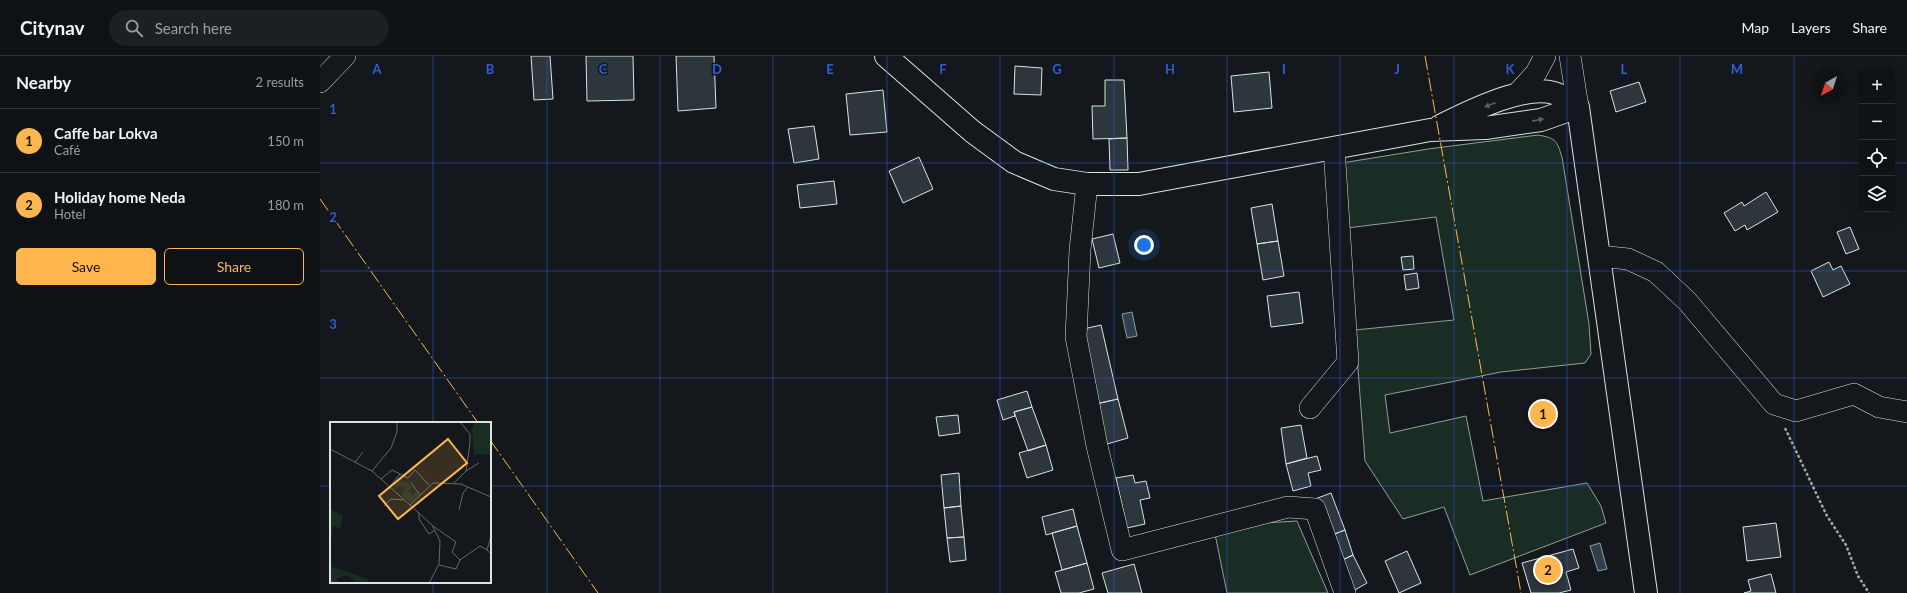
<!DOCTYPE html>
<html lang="en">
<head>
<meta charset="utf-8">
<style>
  :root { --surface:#0f1215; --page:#1d2022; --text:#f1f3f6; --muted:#9b9ea0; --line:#2f3234; --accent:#ffb74d }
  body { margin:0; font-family:Lato,sans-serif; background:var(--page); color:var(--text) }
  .controls { position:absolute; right:12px; top:12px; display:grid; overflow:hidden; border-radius:6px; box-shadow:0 4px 16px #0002 }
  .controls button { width:36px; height:36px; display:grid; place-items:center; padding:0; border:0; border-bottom:1px solid var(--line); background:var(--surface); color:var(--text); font:20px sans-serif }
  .compass { position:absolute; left:1491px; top:12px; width:36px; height:36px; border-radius:50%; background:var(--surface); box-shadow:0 4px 16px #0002; rotate:219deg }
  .you { position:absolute; left:824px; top:189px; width:14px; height:14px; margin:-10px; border:3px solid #fff; border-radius:50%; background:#1a73e8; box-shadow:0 0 0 6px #1a73e833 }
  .badge { display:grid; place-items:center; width:26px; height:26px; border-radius:50%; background:var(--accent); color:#111; font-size:13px; font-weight:700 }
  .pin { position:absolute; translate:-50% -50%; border:2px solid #fff; box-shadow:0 1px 4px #0006 }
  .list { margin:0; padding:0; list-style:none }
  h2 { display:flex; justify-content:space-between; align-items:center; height:52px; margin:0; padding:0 16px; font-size:17px }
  h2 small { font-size:13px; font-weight:400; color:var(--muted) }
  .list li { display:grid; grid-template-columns:26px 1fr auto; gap:12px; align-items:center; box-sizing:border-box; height:64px; padding:0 16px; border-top:1px solid var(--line) }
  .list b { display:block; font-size:15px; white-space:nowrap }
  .list p { margin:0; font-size:13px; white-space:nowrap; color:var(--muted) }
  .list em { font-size:13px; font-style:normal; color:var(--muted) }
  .actions { display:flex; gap:8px; padding:12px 16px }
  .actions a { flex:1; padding:9px 0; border:1px solid var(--accent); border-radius:6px; text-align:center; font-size:14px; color:var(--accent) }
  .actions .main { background:var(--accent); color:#111 }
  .icon { flex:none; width:22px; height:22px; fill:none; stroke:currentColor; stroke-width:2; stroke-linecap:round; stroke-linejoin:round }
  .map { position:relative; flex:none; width:1587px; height:537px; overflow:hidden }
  header { display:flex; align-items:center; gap:24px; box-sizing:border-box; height:56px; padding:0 20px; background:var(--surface); border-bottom:1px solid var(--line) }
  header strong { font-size:19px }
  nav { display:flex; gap:22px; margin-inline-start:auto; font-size:14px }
  .search { width:280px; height:36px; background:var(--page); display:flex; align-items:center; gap:10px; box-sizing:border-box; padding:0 14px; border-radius:22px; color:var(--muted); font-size:15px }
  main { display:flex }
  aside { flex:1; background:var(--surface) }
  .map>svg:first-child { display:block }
  .green { fill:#1a2d24; stroke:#939e99 }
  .water { fill:#2f3f4d; stroke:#939e99 }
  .building { fill:#2c363c; stroke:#d8e6dc }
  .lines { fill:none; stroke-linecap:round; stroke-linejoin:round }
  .minor-casing { stroke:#d8e6dc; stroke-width:22 }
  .major-casing { stroke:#d8e6dc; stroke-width:24 }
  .path { stroke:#9da8a2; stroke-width:2.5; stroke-dasharray:3 2; stroke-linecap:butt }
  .minor { stroke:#14181c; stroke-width:21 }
  .major { stroke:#14181c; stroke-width:22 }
  .power { stroke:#ffb74d; stroke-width:1; stroke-dasharray:14 3 2 3; stroke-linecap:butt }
  .oneway { fill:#59605f }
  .grid { fill:none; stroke:#305dd8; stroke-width:1; stroke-opacity:0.55 }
  .inset-road { fill:none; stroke:#626a69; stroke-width:1 }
  .view { fill:#ffb74d; fill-opacity:0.15; stroke:#ffb74d; stroke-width:2 }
  .inset-edge { fill:none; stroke:#d8e6dc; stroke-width:2 }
  .grid-label { font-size:13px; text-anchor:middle; font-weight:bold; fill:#305dd8; stroke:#14181c; stroke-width:3; stroke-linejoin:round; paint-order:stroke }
</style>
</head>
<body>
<header>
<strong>Citynav</strong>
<div class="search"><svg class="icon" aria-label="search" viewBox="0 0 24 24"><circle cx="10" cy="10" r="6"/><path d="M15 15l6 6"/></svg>Search here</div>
<nav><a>Map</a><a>Layers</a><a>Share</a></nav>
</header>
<main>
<aside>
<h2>Nearby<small>2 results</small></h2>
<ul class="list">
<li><span class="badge">1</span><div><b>Caffe bar Lokva</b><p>Café</p></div><em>150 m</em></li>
<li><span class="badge">2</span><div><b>Holiday home Neda</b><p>Hotel</p></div><em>180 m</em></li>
</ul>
<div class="actions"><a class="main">Save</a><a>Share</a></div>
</aside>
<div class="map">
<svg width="1587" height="537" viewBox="0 0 1587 537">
  <rect width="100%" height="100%" fill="#14181c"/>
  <!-- green -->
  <path class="green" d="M 1218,79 C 1236,82 1237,85 1242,101 L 1269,268 L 1271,298 L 1265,307 L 1181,316 L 1065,339 L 1070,377 L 1146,360 L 1163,445 L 1267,427 L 1281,450 L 1286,467 L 1150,519 L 1124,451 L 1083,463 L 1045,405 L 1035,274 L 1134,264 L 1116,161 L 1027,172 L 1022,107 L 1108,93 Z
    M 977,465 L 1008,537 L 907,537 L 895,478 L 925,468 Z"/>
  <!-- water -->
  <path class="water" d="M 812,256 L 817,280 L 807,282 L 802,258 Z
    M 1280,487 L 1287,513 L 1278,515 L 1270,490 Z"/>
  <!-- building -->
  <path class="building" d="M 211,0 L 230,0 L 233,43 L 214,44 Z
    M 266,0 L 313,0 L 314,44 L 267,45 Z
    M 356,0 L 394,0 L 396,52 L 358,55 Z
    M 695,10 L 722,12 L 721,39 L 694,38 Z
    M 949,16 L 952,52 L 914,56 L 911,20 Z
    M 785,24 L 804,24 L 807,82 L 773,83 L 772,50 L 785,50 Z
    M 1319,26 L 1326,46 L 1296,56 L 1290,35 Z
    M 563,34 L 567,76 L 530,79 L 526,38 Z
    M 494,70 L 499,103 L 474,107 L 468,73 Z
    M 807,82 L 808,114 L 790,114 L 789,83 Z
    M 599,101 L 613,133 L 583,147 L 569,115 Z
    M 514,125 L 517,148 L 480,152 L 477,129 Z
    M 1446,136 L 1458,156 L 1427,174 L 1425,169 L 1415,175 L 1404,157 L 1422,146 L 1424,150 Z
    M 952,148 L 958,185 L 937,188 L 931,152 Z
    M 1530,171 L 1539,193 L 1526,198 L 1517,176 Z
    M 793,178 L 800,207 L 779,212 L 772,183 Z
    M 958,185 L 964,220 L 943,224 L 937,188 Z
    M 1093,200 L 1094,213 L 1083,214 L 1081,201 Z
    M 1509,206 L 1513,214 L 1521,210 L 1530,228 L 1503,241 L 1491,215 Z
    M 1097,217 L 1099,232 L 1086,234 L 1084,219 Z
    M 979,236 L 983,267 L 951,271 L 947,240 Z
    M 781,269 L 798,343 L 776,348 L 759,274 Z
    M 707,335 L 712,351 L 694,356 L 695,360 L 683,364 L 677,344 Z
    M 798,343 L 808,382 L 787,388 L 776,348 Z
    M 712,351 L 726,389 L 708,395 L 694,356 Z
    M 638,359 L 640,377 L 619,380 L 616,361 Z
    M 981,369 L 987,402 L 966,408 L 961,372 Z
    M 726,389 L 733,414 L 707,422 L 699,397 Z
    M 997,400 L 1001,414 L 988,417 L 991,430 L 973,435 L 966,408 Z
    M 639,417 L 641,450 L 624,452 L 621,419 Z
    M 813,419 L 815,427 L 826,425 L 830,442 L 820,444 L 825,468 L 807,472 L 796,422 Z
    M 1011,437 L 1025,474 L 1009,480 L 995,443 Z
    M 641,450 L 644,481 L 627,482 L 624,452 Z
    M 753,453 L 757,470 L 726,479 L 722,461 Z
    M 1456,467 L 1461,501 L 1427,505 L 1423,471 Z
    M 757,470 L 767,507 L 742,514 L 732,477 Z
    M 1025,474 L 1033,499 L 1018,506 L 1009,480 Z
    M 644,481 L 646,504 L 630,506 L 627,482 Z
    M 1253,493 L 1259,512 L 1246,516 L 1251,534 L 1239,537 L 1211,537 L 1202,507 Z
    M 1087,495 L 1101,527 L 1079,537 L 1065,505 Z
    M 1033,499 L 1047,527 L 1033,535 L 1018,506 Z
    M 767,507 L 774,533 L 759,537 L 741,537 L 735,516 Z
    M 814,508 L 822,537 L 788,537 L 782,517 Z
    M 1451,518 L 1456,537 L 1424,537 L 1431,535 L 1428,524 Z"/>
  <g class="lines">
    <defs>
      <path id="minor" d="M 1250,0 L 1258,51
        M 0,26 L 25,0
        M 1197,38 L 1216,17 L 1225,0
        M 767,128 L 760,194 L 756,281 L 777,390 L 802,494 L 968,451 L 995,453 L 1025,537
        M 1279,200 L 1308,203 L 1336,216 L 1367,245 L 1454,348 L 1476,355 L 1534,338 L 1559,351 L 1587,356
        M 990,352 L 1028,306 L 1014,92"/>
      <path id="major" d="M 566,0 L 653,76 L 694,106 L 734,123 L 767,128 L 819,128 L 1110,74 L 1165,72 L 1221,64 L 1258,51
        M 1120,70 C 1149,56 1203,28 1234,37 C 1244,40 1250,45 1258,51 L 1326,537"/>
    </defs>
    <!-- minor casing -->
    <use href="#minor" class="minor-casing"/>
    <!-- major casing -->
    <use href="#major" class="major-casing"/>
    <!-- path -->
    <path class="path" d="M 1465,372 L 1507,460 L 1526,489 L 1538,520 L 1549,537"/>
    <!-- minor -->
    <use href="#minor" class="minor"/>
    <!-- major -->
    <use href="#major" class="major"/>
    <!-- power -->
    <path class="power" d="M 1105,0 L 1201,537
      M 0,143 L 158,367
      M 170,384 L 278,537"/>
  </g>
  <!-- one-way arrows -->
  <defs><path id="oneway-solid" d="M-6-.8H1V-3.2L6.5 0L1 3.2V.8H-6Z"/></defs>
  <g class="oneway">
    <use href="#oneway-solid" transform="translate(1170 49) rotate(159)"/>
    <use href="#oneway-solid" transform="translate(1218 64) rotate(-11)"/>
  </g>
  <!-- grid -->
  <path class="grid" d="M 113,0 L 113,367M 227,0 L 227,537M 340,0 L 340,537M 453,0 L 453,537M 567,0 L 567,537M 680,0 L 680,537M 794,0 L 794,537M 907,0 L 907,537M 1020,0 L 1020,537M 1134,0 L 1134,537M 1247,0 L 1247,537M 1360,0 L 1360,537M 1474,0 L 1474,537M 0,107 L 1542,107M 1572,107 L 1587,107M 0,215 L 1587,215M 0,322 L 1587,322M 0,430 L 11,430M 170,430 L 1587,430M 113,526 L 113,537"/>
  <!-- overview -->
  <g transform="translate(10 366)">
    <rect width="161" height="161" fill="#14181c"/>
    <path d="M 145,0 L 161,0 L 160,33 L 144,32 L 142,8 ZM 68,59 L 77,60 L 82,66 L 78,69 L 83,73 L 86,70 L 89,73 L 81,81 L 71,73 L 77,63 L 74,66 L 70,63 L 67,67 L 64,66 ZM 0,87 L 13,94 L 10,107 L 3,104 L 0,128 ZM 0,144 L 18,150 L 39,158 L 35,161 L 27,161 L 18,153 L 6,156 L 9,161 L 0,161 Z" fill="#1a2d24"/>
    <path class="inset-road" d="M 0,27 L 42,49 L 80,83M 25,40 L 33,30M 42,49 L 61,26 L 67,10 L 67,0M 136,49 L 149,41M 51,57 L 62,48 L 78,56 L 85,48 L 99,63M 81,61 L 90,73M 124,61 L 136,49 L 140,21 L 140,12 L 130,0M 60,64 L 70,52M 80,83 L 102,103 L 110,119 L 109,142 L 99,161M 80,83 L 103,61 L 131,62 L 161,75M 54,84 L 61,77 L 74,78M 129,88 L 133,71 L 138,65M 89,91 L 89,97 L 99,112 L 105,108M 103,104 L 126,120 L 122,130 L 130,138M 161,114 L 157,128 L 161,132M 109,143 L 126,147 L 130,138 L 150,124 L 157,128"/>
    <path class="view" d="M 118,17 L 137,41 L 68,97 L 49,74 Z"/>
    <rect width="161" height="161" class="inset-edge"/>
  </g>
  <g class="grid-label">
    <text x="57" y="18">A</text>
    <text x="170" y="18">B</text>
    <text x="283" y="18">C</text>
    <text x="397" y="18">D</text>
    <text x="510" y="18">E</text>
    <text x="623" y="18">F</text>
    <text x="737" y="18">G</text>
    <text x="850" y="18">H</text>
    <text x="964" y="18">I</text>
    <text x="1077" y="18">J</text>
    <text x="1190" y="18">K</text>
    <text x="1304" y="18">L</text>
    <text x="1417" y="18">M</text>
    <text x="13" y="58">1</text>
    <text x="13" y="166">2</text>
    <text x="13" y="273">3</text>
  </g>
</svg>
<div class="controls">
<button>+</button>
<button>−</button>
<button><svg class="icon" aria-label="locate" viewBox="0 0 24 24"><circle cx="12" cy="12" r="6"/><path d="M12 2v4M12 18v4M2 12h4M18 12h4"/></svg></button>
<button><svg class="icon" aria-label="layers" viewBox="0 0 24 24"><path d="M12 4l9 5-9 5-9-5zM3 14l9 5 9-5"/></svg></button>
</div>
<svg class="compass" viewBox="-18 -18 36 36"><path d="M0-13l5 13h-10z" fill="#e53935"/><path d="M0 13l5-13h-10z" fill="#9b9ea0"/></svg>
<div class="you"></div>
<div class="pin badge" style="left:1223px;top:358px">1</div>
<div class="pin badge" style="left:1228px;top:514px">2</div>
</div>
</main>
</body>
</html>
